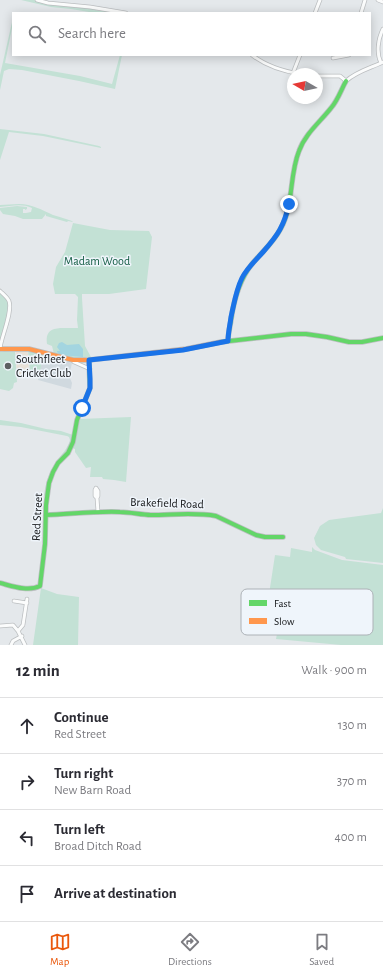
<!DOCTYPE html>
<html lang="en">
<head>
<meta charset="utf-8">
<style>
  :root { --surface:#fff; --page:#f2f2f3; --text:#2b2b33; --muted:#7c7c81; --line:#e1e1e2; --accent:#ea580c }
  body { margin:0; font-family:"Alegreya Sans",sans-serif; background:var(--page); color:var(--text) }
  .compass { position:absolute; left:287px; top:68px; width:36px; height:36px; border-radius:50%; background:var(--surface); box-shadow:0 2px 10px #0003; rotate:279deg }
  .stop { position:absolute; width:12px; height:12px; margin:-9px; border:3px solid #1a73e8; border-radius:50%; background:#fff }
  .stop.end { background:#1a73e8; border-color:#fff; box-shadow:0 1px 4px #0008 }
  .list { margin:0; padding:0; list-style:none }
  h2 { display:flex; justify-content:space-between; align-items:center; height:52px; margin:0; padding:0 16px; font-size:17px }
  h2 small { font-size:13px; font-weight:400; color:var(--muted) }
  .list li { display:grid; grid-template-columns:26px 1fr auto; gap:12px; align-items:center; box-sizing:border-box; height:56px; padding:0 16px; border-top:1px solid var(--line) }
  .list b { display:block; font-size:15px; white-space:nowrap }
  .list p { margin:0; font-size:13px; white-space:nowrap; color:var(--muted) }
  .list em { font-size:13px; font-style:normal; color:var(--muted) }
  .icon { flex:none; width:22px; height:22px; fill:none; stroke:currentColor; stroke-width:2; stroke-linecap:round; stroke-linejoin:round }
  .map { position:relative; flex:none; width:383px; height:645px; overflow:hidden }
  .search { position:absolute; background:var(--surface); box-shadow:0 2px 10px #0003; left:12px; right:12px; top:12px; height:44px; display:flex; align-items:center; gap:10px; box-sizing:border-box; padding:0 14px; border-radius:0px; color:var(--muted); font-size:15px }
  .sheet { height:276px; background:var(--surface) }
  nav { display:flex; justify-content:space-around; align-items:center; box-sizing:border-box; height:56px; border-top:1px solid var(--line); background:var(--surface); font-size:11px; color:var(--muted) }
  nav a { display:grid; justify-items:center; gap:2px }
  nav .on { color:var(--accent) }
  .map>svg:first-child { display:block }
  .built { fill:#d0d9df }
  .industrial { fill:#e7e1d8 }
  .green { fill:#c3e1d5 }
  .water { fill:#a3d5e0 }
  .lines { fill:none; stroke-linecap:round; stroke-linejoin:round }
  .street-casing { stroke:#bbbec0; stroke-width:4.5 }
  .fast-casing { stroke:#bbbec0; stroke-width:5.5 }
  .slow-casing { stroke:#bbbec0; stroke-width:5.5 }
  .street { stroke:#fbfcfc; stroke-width:3 }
  .fast { stroke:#63d668; stroke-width:4 }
  .slow { stroke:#ff974d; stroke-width:4 }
  .route { stroke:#1a73e8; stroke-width:5 }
  .poi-dot { fill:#5c5f61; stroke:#eff5fb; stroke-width:1.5 }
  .labels { text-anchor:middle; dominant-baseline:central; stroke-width:3; stroke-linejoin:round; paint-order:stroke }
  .park-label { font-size:12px; fill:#105a41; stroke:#eff5fb }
  .poi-label { font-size:12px; fill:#131517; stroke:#eff5fb; text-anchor:start }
  .street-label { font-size:12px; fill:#131517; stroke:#eff5fb }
  .key { fill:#eff5fb; stroke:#adb2b7; stroke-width:1 }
  .key-label { font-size:11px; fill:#131517 }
</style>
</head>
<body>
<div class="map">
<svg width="383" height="645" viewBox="0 0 383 645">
  <rect width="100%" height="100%" fill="#e4e8eb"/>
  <!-- built -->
  <path class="built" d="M 43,355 L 72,363 L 69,376 L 72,383 L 71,389 L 38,380 Z"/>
  <!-- industrial -->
  <path class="industrial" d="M 16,350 L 28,350 L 29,375 L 17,376 Z"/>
  <!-- green -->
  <path class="green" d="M 21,0 L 34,0 L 45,3 L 86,7 L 99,11 L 107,11 L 121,13 L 95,13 L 71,9 L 51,7 Z
    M 13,18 L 13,23 L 5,63 L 80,76 L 112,84 L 120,55 L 122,55 L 115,89 L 79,81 L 22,70 L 9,69 L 4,71 L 0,90 L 0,75 Z
    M 0,129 L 44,134 L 99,146 L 101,147 L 101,148 L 43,136 L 9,132 L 0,160 Z
    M 19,204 C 32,204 42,210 53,215 C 60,217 66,219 72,221 L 73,222 L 68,221 L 67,222 L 46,216 L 46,214 L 42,219 L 23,219 L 15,216 L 3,214 L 0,210 L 0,208 L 17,206 L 27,207 L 27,209 L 25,210 L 25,211 L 25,209 L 23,209 L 23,213 L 26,213 L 31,212 L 32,208 C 22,203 11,206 0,207 L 0,205 Z
    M 73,223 L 110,230 L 149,231 L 152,237 L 146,289 L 109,294 L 82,294 L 82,298 L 85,346 L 91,357 L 74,358 L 54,354 L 52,346 L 47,344 C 44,323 64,329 78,328 L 77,320 L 78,297 L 75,294 L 55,294 L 53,284 L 56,267 L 65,252 Z
    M 0,292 C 3,295 7,299 8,303 C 11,310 2,334 0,342 Z
    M 28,350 L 43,355 L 40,373 L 30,372 Z
    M 5,351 L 15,352 L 17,382 L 14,383 L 13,388 L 9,391 L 0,389 L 0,352 Z
    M 131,417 L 126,482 L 114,480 L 103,479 L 102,477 L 90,477 L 91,467 L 86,468 L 75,452 L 75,449 L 72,448 L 76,438 L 79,419 Z
    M 0,420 L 21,423 L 46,429 L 61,431 L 73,435 L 72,445 L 55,467 L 45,496 L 44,495 C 46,482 49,472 56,462 C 61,455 68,448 70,440 L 69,437 L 67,436 L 21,427 L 0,425 Z
    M 383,508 L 383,563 L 346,559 L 345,557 L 321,550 L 316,545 L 314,538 L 320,526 L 329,520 L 381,513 Z
    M 312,547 L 315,550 L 342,560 L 383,565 L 383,645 L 341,645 L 276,639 L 280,617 L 266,614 L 275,555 L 290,557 L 291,548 L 312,552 Z
    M 41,588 L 57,594 L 79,597 L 78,645 L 33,645 Z"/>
  <!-- water -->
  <path class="water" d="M 62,342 L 67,345 L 79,344 L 83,349 L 83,357 L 60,355 L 57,352 L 57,351 L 60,351 L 57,347 L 59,343 Z"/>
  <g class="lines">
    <defs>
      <path id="street" d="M 37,0 L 48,3 L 90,7 L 126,13
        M 378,0 L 383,2
        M 315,13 L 320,0
        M 361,13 L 365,0
        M 252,55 C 266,66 282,71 300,74
        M 333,58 L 349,55
        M 381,63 C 376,53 378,39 383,29
        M 293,73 L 300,55
        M 317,76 L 340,76 L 346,81 C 357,71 371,68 383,62
        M 0,291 C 3,294 7,297 9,301 C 13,312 1,337 0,349
        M 73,360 L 74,362 L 90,369
        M 97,498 L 95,496 L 95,490 L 96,488 L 98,491 L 98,496 L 97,498 L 98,512
        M 14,601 L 27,603
        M 0,626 L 13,625 L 18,631 L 25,645
        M 18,631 L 23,625 L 27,599
        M 11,645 L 13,641 L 22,636"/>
      <path id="fast" d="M 228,341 C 228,334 230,327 231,320 C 234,299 239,280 252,264 C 262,252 274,242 281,228 C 294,204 289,176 299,151 C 305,134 320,122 331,108 C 338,100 341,90 346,81
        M 221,342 L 291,334 L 306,334 L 327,337 L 349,342 L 362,342 L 383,338
        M 46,515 C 71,514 95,511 120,512 C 131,512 141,515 151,515 C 172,515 195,512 216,516 L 256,535 L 265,537 L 283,537
        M 0,583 C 12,586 28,592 40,586 L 45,544 L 46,505 L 49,483 L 53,472 L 58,463 L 68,453 L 73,442 L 77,420 L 90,388 L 89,360"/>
      <path id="slow" d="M 0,349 L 29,349 L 73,360 L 89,360 L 186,349 L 221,342"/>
    </defs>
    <!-- street casing -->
    <use href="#street" class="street-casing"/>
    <!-- fast casing -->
    <use href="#fast" class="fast-casing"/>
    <!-- slow casing -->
    <use href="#slow" class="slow-casing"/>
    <!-- street -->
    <use href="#street" class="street"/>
    <!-- fast -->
    <use href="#fast" class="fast"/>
    <!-- slow -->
    <use href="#slow" class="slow"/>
  </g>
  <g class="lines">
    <!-- route -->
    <path class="route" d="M 82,408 L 90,388 L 90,379 L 89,360 L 183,350 L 228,341 C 228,333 230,325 231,317 C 234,304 236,290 242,278 C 247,268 256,260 263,252 C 278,235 284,226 289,204"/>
  </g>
  <!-- markers -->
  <circle class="poi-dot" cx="8" cy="366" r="4"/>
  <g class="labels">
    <!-- park labels -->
    <g class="park-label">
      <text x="97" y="261">Madam Wood</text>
    </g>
    <!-- poi labels -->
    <g class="poi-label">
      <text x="16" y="359">Southfleet<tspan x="16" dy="14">Cricket Club</tspan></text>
    </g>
    <!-- street labels -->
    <g class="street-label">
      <text transform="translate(167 503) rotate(2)">Brakefield Road</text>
      <text transform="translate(37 517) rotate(-87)">Red Street</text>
    </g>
  </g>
  <!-- legend -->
  <rect x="241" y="589" width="132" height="46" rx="6" class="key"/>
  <rect x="249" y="600" width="18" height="6" fill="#63d668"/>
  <rect x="249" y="618" width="18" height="6" fill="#ff974d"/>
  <g class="key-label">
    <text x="274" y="607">Fast</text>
    <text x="274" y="625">Slow</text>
  </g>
</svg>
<svg class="compass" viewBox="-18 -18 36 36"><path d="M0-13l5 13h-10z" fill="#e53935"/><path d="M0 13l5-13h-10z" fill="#7c7c81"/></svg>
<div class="stop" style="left:82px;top:408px"></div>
<div class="stop end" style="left:289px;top:204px"></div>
<div class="search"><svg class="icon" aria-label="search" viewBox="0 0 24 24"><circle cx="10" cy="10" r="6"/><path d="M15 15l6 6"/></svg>Search here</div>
</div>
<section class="sheet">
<h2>12 min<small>Walk · 900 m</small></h2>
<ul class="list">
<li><svg class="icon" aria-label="ahead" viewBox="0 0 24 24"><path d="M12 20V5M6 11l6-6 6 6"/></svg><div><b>Continue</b><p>Red Street</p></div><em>130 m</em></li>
<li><svg class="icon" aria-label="right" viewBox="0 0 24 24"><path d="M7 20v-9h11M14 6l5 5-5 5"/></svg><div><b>Turn right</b><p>New Barn Road</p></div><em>370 m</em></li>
<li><svg class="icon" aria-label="left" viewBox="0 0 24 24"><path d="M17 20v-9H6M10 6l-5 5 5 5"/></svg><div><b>Turn left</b><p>Broad Ditch Road</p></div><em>400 m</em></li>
<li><svg class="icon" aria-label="arrive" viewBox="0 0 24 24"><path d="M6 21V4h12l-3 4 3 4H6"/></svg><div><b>Arrive at destination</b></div></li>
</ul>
</section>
<nav>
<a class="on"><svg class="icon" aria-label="map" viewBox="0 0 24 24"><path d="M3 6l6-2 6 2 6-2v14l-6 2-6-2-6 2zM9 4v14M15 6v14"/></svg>Map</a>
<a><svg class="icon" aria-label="directions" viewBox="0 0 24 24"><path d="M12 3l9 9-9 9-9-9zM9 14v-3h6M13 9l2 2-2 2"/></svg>Directions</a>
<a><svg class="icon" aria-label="saved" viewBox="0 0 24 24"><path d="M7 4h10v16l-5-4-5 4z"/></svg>Saved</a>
</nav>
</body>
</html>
